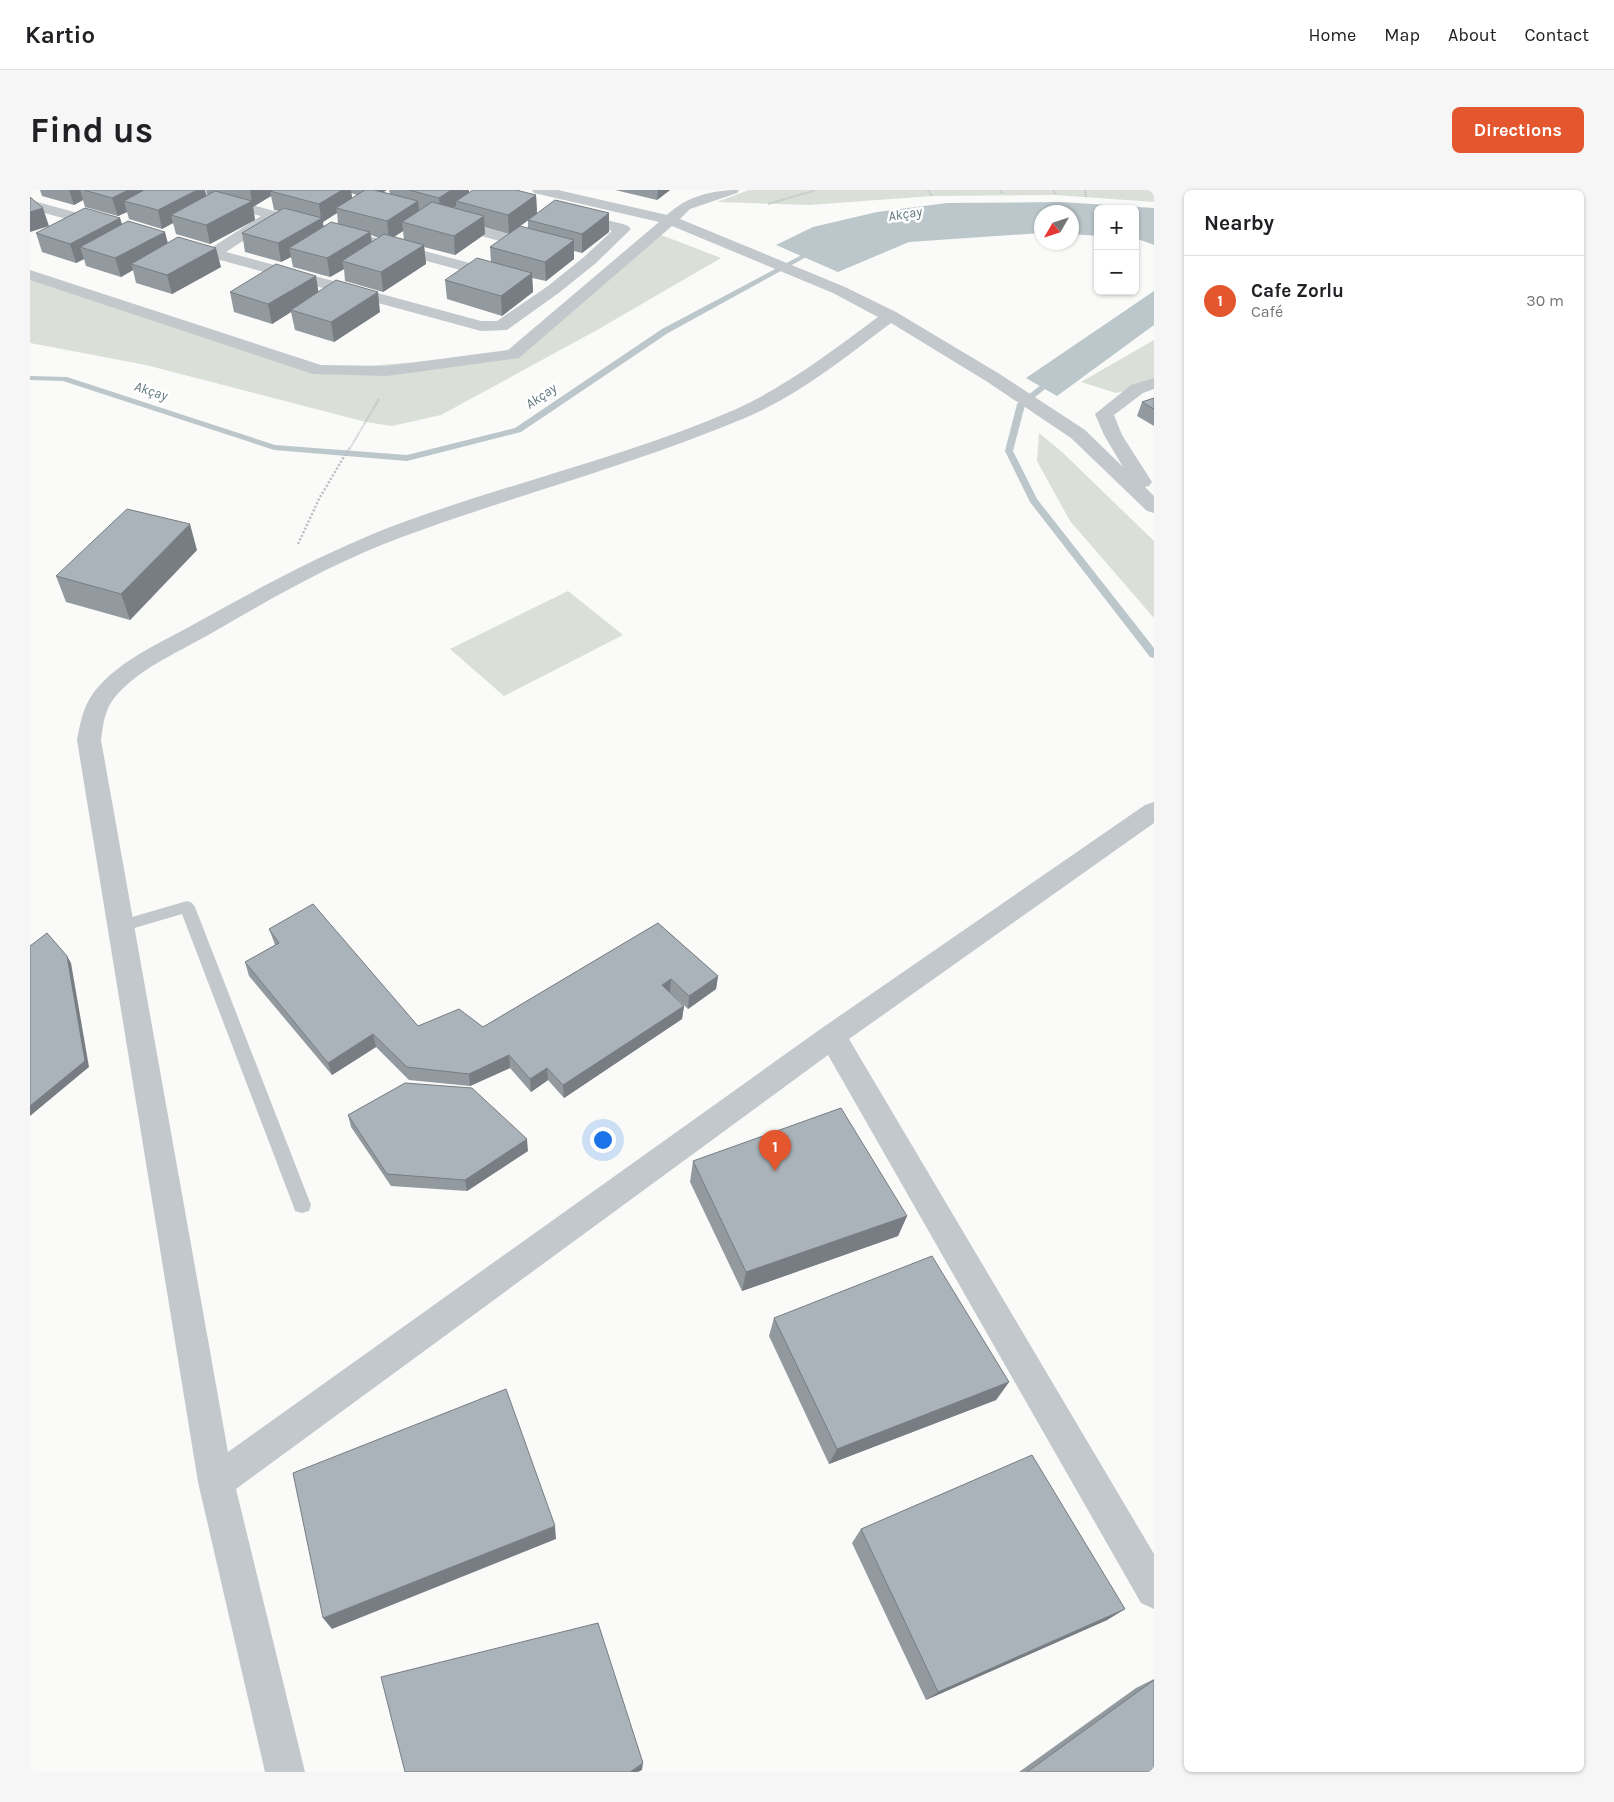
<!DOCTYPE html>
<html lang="en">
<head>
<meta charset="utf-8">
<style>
  :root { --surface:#fff; --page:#f6f6f6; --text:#202124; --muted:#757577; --line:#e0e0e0; --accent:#e4572e }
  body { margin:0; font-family:Karla,sans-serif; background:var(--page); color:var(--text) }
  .controls { position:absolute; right:15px; top:15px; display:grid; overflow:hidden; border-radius:8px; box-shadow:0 1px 4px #0004 }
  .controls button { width:45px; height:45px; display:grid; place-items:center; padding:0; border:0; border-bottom:1px solid var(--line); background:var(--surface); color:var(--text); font:25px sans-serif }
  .compass { position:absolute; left:1004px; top:15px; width:45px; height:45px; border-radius:50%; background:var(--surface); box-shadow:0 1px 4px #0004; rotate:231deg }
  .you { position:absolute; left:572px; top:949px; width:18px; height:18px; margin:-12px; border:4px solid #fff; border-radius:50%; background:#1a73e8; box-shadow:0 0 0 8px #1a73e833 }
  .badge { display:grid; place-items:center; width:32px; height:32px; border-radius:50%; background:var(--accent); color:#fff; font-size:16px; font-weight:700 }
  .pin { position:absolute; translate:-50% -41px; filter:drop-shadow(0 1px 2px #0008) }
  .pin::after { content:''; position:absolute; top:26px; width:18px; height:15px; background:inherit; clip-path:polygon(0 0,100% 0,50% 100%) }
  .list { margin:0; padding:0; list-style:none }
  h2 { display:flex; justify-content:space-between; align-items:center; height:65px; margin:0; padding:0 20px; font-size:21px }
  h2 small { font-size:16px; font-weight:400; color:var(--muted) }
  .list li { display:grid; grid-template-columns:32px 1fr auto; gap:15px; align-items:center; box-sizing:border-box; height:90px; padding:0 20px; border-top:1px solid var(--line) }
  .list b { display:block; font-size:19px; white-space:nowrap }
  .list p { margin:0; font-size:16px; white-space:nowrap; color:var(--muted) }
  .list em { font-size:16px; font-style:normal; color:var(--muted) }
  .map { position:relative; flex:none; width:1124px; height:1582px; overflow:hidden; border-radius:8px }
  header { display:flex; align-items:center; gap:30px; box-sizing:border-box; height:70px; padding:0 25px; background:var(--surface); border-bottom:1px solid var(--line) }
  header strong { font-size:24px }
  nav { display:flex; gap:28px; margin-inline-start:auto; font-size:18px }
  .intro { display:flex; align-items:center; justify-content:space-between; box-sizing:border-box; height:120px; padding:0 30px }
  h1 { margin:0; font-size:35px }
  .button { padding:12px 22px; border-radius:8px; background:var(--accent); color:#fff; font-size:18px; font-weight:700 }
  main { display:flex; gap:30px; padding:0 30px }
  aside { flex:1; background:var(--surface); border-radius:8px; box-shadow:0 1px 4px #0004 }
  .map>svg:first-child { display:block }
  .green { fill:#dadfd7 }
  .water { fill:#bbc7cb }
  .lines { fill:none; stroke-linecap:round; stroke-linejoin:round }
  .stream { fill:#bbc7cb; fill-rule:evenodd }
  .path-far1 { stroke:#bbbfc2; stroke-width:2; stroke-dasharray:1 1; stroke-linecap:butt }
  .path { stroke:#bbbfc2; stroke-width:2.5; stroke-dasharray:2 2; stroke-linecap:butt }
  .service { fill:#c3c8cc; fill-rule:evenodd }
  .minor { fill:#c3c8cc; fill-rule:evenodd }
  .wall { fill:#929a9f; fill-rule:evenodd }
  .shaded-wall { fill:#777d82 }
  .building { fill:#aab3b9; stroke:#777d82 }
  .labels { text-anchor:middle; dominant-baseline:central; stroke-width:5; stroke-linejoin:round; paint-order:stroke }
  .far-water-label { font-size:14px; font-style:italic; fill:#60757c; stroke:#fff }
</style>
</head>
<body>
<header>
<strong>Kartio</strong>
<nav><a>Home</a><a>Map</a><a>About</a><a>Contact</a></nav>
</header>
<div class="intro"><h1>Find us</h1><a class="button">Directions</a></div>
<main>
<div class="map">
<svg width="1124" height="1582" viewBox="0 0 1124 1582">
  <rect width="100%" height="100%" fill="#fafaf8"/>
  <!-- green -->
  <path class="green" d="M 719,0 L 1124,0 L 1124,12 L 1026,5 L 902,6 L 779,15 L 687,12 Z
    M 626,43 L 691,68 L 567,140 L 411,225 L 362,236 L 336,232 L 116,175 L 0,153 L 0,86 L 289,180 L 483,164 Z
    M 1124,150 L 1124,193 L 1107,199 L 1086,203 L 1051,192 Z
    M 1009,243 L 1032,262 L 1124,351 L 1124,428 L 1040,331 L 1007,271 Z
    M 538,401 L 593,445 L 474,506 L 420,459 Z"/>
  <!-- water -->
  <path class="water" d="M 1031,12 L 1124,18 L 1124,55 L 1105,48 L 1105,19 L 1068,19 L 1068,46 L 1042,44 L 1042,22 L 1012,22 L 1011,43 L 879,52 L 808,82 L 746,55 L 783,37 L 847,22 L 917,13 Z
    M 1124,101 L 1124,135 L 1027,206 L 996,188 Z"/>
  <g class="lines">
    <!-- stream -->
    <path class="stream" d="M 787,57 L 789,58 L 789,60 L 638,143 L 491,242 L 377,271 L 244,260 L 33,191 L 0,190 L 0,186 L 37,187 L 245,255 L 377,265 L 485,238 L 632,139 Z
      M 1022,186 L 1029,188 L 995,215 L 983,261 L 1007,309 L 1124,458 L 1124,468 L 1120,467 L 1000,312 L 975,261 L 987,214 Z"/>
    <!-- path-far1 -->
    <path class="path-far1" d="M 898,0 L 902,6
      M 971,0 L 972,4
      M 1023,0 L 1026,5
      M 1055,0 L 1056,7
      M 738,14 L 786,0
      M 319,260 L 349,209"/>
    <!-- path -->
    <path class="path" d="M 268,354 L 289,309 L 319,258"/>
    <!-- service -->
    <path class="service" d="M 157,711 L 162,713 L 165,717 L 281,1015 L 279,1021 L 272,1023 L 265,1021 L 263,1015 L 152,724 L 91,742 L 85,740 L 83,736 L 85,732 Z"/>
    <!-- minor -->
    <path class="minor" d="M 142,0 L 166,0 L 248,22 L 250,25 L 248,28 L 196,62 L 451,131 L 467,131 L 518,96 L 554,67 L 582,41 L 551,33 L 548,30 L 551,27 L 556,25 L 593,34 L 598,36 L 601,39 L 566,73 L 530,102 L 477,140 L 451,141 L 146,58 L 143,55 L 146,52 L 151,50 L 181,58 L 231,26 L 144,3 Z
      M 502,0 L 528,0 L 637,25 C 657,6 682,0 709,0 L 707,3 L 660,19 L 650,29 L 815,97 L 866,122 L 968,183 L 1055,240 L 1093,277 L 1074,245 L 1065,224 L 1101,195 L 1124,188 L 1124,199 L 1113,203 L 1084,225 L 1092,245 L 1122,292 L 1119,296 L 1115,297 L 1124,306 L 1124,323 L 1117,321 L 1041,248 L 956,191 L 861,133 C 814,168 768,206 715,228 C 603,275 486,305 372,347 C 304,372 242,408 180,444 C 147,463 105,480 82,511 C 74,523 73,536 71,550 L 198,1262 L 792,838 L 1115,615 L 1124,612 L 1124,633 L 819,849 L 1124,1364 L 1124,1419 L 1111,1413 L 798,865 L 206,1299 L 275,1582 L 235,1582 L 168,1292 L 47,550 C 50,533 53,517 64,502 C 89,470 132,452 168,432 C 229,398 290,365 355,339 C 470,295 591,269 704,220 C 757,196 802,161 848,127 L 803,103 L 642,36 L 489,168 L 357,186 L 283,184 L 0,90 L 0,80 L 291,175 L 357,176 L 478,160 L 629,32 L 504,3 Z
      M 0,10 L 81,32 L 84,35 L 81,38 L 76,40 L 0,19 Z
      M 419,28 L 516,54 L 519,57 L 516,60 L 511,62 L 414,36 L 411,33 L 414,30 Z
      M 305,37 L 477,83 L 479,86 L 477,89 L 471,91 L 300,45 L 297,42 L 300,39 Z"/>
  </g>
  <!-- wall -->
  <path class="wall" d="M 10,0 L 175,0 L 176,6 L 179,4 L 177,4 L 176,0 L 357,0 L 353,2 L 360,4 L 359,0 L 439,0 L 439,3 L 506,5 L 507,23 L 579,42 L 552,63 L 544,61 L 544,69 L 516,91 L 502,88 L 503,102 L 472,126 L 417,109 L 415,90 L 461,72 L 460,57 L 498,38 L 498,30 L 479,44 L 454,37 L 455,44 L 425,65 L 394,57 L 396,74 L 353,102 L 315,91 L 314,79 L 300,87 L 263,77 L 261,67 L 251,72 L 215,62 L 212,43 L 249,21 L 244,20 L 241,6 L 223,16 L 225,30 L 180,54 L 146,44 L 143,33 L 132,39 L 99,29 L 97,22 L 88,26 L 55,17 L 53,10 L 44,15 L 12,6 ZM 321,3 L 327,5 L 322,8 ZM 307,23 L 308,33 L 293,36 L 293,32 ZM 373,41 L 374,50 L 364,47 ZM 341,45 L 349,48 L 342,52 Z
    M 585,0 L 640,0 L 627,10 Z
    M 90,28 L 92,34 L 138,53 L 191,77 L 142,104 L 106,93 L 103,80 L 91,87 L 56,76 L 54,69 L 46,73 L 12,62 L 6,43 Z
    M 200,102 L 289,102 L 350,122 L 304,152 L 265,140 L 261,122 L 242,134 L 204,122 Z
    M 1124,208 L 1124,236 L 1107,226 L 1112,212 Z
    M 167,360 L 100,430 L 36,412 L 26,386 Z
    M 628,733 L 688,786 L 686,799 L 658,819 L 640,802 L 654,816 L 652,829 L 534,908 L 518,890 L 501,902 L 480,878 L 440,896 L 379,890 L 346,857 L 302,885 L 219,786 L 215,772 L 245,755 L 244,752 L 239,739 L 388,836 L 453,837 Z
    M 318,925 L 498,961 L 437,1001 L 361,996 L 321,937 Z
    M 663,971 L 877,1026 L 868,1046 L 712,1101 L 660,992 Z
    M 744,1128 L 979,1192 L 966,1210 L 799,1274 L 739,1146 Z
    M 831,1339 L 1095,1419 L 1077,1430 L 896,1510 L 822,1353 Z
    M 1124,1489 L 1124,1582 L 989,1582 L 1106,1498 Z"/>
  <!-- shaded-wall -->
  <path class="shaded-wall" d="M 39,0 L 50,0 L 53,10 L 44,15 Z
    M 98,0 L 133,0 L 94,11 L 97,22 L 88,26 L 82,8 Z
    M 167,0 L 175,0 L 178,15 L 141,25 L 143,33 L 132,39 L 128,20 Z
    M 220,0 L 251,0 L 240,1 L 241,6 L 223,17 Z
    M 312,0 L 321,0 L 323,13 L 306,18 L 307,23 L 293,32 L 295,47 L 259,58 L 261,67 L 251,72 L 248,53 L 291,29 L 289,14 Z
    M 342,0 L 357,0 L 343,9 Z
    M 421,0 L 439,0 L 439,7 L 426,11 L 426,16 L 411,26 L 409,8 Z
    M 628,0 L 640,0 L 627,10 Z
    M 506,5 L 507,24 L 479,44 L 478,25 Z
    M 222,11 L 225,30 L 180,54 L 176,35 Z
    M 388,11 L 390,30 L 372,32 L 373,41 L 359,50 L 357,31 Z
    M 13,18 L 19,36 L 0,42 L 0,22 Z
    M 579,23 L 579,42 L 552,63 L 552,44 Z
    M 454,26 L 455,44 L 425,65 L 424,46 Z
    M 90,28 L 95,47 L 50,57 L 54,69 L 46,73 L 40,54 Z
    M 135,42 L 140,61 L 101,74 L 103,80 L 91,87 L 85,68 Z
    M 340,42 L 343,61 L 312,71 L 314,79 L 300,87 L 297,68 Z
    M 544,50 L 544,69 L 516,91 L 515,72 Z
    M 394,55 L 396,74 L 353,102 L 351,82 Z
    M 186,58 L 191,77 L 142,104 L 137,85 Z
    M 502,83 L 503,102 L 472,126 L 471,106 Z
    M 286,86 L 289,105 L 261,120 L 261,122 L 242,134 L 238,114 Z
    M 348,102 L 350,122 L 304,152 L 301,132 Z
    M 160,334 L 167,360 L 100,430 L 91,404 Z
    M 37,766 L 41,773 L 59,877 L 0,926 L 0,916 Z
    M 688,786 L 686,799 L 658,819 L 659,806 Z
    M 641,789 L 640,802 L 631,808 L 632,795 Z
    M 654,816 L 652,829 L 534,908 L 533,895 Z
    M 343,844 L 346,857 L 302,885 L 298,873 Z
    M 479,865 L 480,878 L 440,896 L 439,884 Z
    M 517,878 L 518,890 L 501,902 L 500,889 Z
    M 497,949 L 498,961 L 437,1001 L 435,990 Z
    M 877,1026 L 868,1046 L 712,1101 L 716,1082 Z
    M 979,1192 L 966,1210 L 799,1274 L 807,1259 Z
    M 525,1336 L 526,1349 L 302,1439 L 293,1428 Z
    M 1095,1419 L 1077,1430 L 896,1510 L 908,1502 Z
    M 613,1573 L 612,1580 L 608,1582 L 600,1582 Z"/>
  <!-- building -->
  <path class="building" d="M 54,0 L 98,0 L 82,8 Z
    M 114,0 L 167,0 L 128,20 L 94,11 Z
    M 242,0 L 312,0 L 289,14 L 240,1 Z
    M 335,0 L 344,0 L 388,11 L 357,31 L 306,18 Z
    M 379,0 L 421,0 L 409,8 Z
    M 443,0 L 486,0 L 506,5 L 478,25 L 426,11 Z
    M 185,1 L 222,11 L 176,35 L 141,25 Z
    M 0,7 L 13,18 L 0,22 Z
    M 525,10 L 579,23 L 552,44 L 498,30 Z
    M 402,12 L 454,26 L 424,46 L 372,32 Z
    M 55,18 L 90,28 L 40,54 L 6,43 Z
    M 254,18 L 292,28 L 248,53 L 212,43 Z
    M 98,31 L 135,42 L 85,68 L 50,57 Z
    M 301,32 L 340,42 L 297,68 L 259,58 Z
    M 490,36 L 544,50 L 515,72 L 460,57 Z
    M 354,44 L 394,55 L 351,82 L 312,71 Z
    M 148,47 L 186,58 L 137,85 L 101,74 Z
    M 447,68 L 502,83 L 471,106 L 415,90 Z
    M 246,74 L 286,86 L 238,114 L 200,102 Z
    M 306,90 L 348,102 L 301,132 L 261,120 Z
    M 1124,208 L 1124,219 L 1112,212 Z
    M 97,319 L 160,334 L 91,404 L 26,386 Z
    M 283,714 L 388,836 L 429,819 L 453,837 L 628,733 L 688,786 L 659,806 L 641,789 L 632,795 L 654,816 L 533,895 L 517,878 L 500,889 L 479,865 L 439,884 L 377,877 L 343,844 L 298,873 L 215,772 L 249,753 L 239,739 Z
    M 17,743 L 37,766 L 55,871 L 0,916 L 0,756 Z
    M 375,893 L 442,898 L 497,949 L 435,990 L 357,984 L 318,925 Z
    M 811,918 L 877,1026 L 716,1082 L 663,971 Z
    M 902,1066 L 979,1192 L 807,1259 L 744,1128 Z
    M 476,1199 L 525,1336 L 293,1428 L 263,1283 Z
    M 1002,1265 L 1095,1419 L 908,1502 L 831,1339 Z
    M 568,1433 L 613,1573 L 600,1582 L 375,1582 L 351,1487 Z
    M 1124,1490 L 1124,1582 L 997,1582 Z"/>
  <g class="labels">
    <!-- far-water labels -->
    <g class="far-water-label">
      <text transform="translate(875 24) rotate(-9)">Akçay</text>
      <text transform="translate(121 201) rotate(18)">Akçay</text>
      <text transform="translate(511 206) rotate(-34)">Akçay</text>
    </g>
  </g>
</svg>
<div class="controls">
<button>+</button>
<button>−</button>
</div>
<svg class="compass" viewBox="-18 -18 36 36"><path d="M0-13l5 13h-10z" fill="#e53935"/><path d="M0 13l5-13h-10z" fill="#757577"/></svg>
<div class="you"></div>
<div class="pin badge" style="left:745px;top:981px">1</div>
</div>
<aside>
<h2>Nearby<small></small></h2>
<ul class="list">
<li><span class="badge">1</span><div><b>Cafe Zorlu</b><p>Café</p></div><em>30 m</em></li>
</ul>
</aside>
</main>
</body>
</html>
